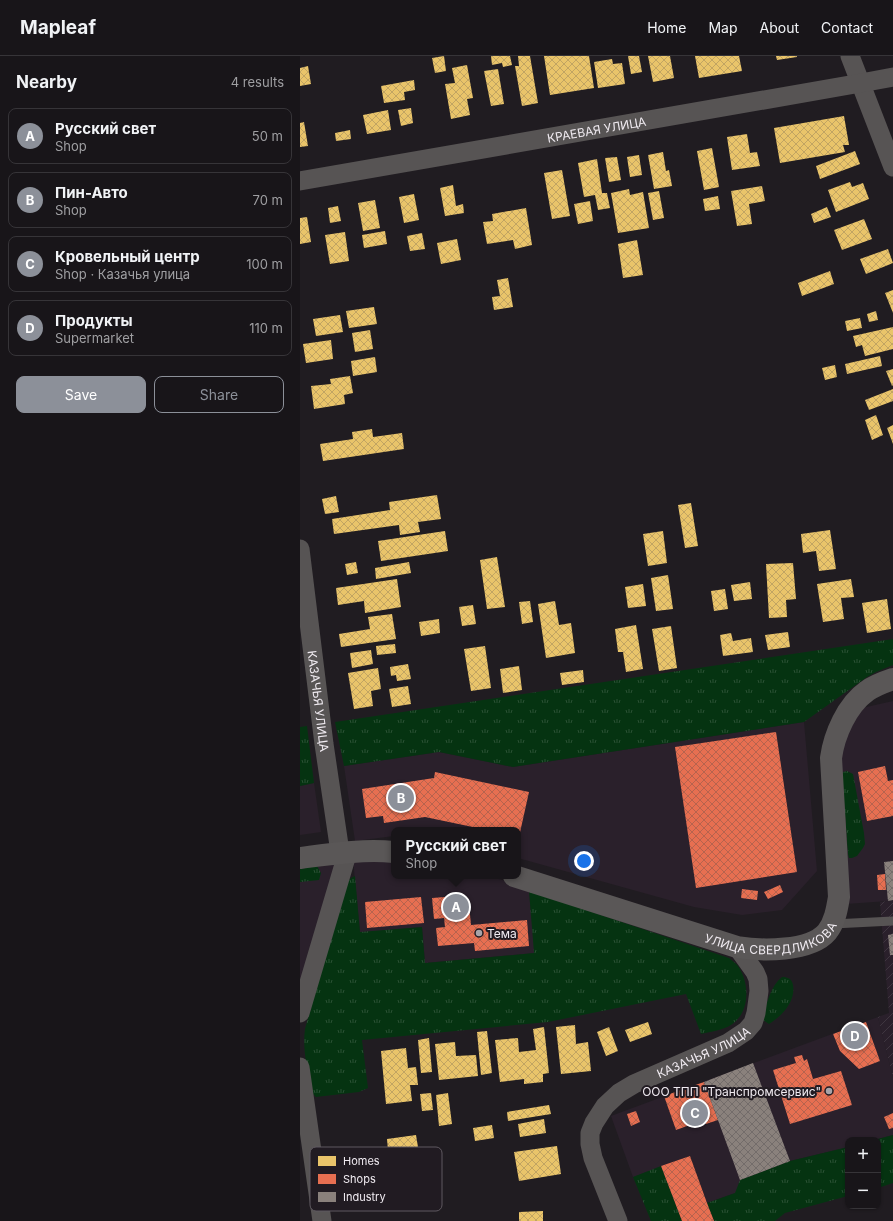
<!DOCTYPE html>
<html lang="en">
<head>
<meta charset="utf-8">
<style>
  :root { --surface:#181519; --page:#211e22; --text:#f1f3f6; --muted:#9f9fa2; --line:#363438; --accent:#8c9099 }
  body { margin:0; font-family:Inter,sans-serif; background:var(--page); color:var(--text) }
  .controls { position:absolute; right:12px; bottom:12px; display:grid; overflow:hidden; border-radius:8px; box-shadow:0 1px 3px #0004 }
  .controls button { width:36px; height:36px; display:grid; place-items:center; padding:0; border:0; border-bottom:1px solid var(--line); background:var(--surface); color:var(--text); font:20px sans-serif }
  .you { position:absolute; left:284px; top:805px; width:14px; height:14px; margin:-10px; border:3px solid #fff; border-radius:50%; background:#1a73e8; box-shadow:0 0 0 6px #1a73e833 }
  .badge { display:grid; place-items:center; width:26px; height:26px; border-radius:50%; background:var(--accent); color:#fff; font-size:13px; font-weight:700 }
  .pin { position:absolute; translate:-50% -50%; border:2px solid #fff; box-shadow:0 1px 4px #0006 }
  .popup { position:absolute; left:91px; top:771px; width:130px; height:52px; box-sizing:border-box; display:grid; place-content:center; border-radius:8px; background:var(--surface); filter:drop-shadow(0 1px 3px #0005); font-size:13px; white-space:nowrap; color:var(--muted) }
  .popup b { font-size:15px; color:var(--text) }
  .popup::after { content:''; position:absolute; left:50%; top:100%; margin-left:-8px; border:8px solid transparent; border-top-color:var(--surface) }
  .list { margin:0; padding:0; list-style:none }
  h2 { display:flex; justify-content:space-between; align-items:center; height:52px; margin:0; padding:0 16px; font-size:17px }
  h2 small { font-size:13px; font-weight:400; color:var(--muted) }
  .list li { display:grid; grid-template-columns:26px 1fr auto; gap:12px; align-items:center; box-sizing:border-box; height:56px; margin:0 8px 8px; padding:0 8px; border:1px solid var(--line); border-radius:8px }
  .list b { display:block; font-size:15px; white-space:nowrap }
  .list p { margin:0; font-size:13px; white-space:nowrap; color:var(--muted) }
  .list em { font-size:13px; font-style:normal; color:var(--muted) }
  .actions { display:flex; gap:8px; padding:12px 16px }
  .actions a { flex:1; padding:9px 0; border:1px solid var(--accent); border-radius:8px; text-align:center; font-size:14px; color:var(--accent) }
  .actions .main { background:var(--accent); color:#fff }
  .map { position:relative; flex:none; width:593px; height:1165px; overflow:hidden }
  header { display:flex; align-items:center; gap:24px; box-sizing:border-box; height:56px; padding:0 20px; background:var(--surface); border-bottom:1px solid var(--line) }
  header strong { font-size:19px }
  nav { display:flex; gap:22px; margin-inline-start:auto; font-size:14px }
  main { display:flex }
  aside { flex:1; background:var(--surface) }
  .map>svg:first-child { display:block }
  .built { fill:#2a202b }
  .industrial { fill:url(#industrial-furrows) }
  .grass { fill:url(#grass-tufts) }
  .homes { fill:url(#homes-cross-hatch) }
  .shops { fill:url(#shops-cross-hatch) }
  .industry { fill:url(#industry-cross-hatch) }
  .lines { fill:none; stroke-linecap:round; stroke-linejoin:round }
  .lane { stroke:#575454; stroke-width:9 }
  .street { stroke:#575454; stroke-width:19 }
  .secondary { stroke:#5a5757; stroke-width:22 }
  .poi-dot { fill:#a7a3a8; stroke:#211b22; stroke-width:1.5 }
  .labels { text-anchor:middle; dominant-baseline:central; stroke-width:4; stroke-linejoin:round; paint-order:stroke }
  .street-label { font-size:12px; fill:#f0ebf1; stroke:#211b22 }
  .poi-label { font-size:12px; fill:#f0ebf1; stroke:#211b22; text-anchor:start }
  .key { fill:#211b22; stroke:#5f5960; stroke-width:1 }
  .key-label { font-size:11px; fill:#f0ebf1 }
</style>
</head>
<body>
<header>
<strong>Mapleaf</strong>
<nav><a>Home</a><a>Map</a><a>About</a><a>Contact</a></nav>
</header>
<main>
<aside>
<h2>Nearby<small>4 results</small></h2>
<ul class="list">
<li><span class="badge">A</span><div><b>Русский свет</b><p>Shop</p></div><em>50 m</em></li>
<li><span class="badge">B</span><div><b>Пин-Авто</b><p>Shop</p></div><em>70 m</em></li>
<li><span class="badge">C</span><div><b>Кровельный центр</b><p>Shop · Казачья улица</p></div><em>100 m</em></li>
<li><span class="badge">D</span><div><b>Продукты</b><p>Supermarket</p></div><em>110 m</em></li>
</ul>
<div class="actions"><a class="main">Save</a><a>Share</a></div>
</aside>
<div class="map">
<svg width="593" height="1165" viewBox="0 0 593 1165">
  <defs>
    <pattern id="industrial-furrows" width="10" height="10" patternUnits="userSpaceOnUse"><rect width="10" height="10" fill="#2a202b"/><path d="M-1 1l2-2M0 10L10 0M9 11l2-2" fill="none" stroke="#3f3640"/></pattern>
    <pattern id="grass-tufts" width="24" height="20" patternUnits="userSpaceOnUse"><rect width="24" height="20" fill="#053311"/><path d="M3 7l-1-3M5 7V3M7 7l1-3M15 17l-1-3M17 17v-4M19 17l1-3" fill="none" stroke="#2a5134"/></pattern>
    <pattern id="homes-cross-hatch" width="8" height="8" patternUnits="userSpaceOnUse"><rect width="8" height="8" fill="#e9c46a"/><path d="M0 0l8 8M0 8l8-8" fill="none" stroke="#c1a462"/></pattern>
    <pattern id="shops-cross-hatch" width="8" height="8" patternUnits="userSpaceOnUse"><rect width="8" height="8" fill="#e76f51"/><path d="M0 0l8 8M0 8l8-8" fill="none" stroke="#b7634e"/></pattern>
    <pattern id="industry-cross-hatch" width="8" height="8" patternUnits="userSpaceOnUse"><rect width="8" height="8" fill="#8a817c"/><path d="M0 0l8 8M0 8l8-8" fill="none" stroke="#736c6a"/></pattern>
  </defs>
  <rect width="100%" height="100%" fill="#201c21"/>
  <!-- built -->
  <path class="built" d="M 593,645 L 593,805 L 584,806 L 588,845 L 546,848 L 540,690 L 562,652 Z
    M 504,666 L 517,815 L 482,854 L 442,859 L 394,851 L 218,802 L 218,774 L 94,774 L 94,780 L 55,785 L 44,710 L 139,696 L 213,711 Z
    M 14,727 L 21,776 L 0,779 L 0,730 Z
    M 94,802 L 94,820 L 188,820 L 206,825 L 229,835 L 235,897 L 125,907 L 122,871 L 60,877 L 53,803 Z
    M 40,808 L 0,944 L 0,813 Z
    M 578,961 L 593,1022 L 593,1079 L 574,1084 L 548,1084 L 548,1091 L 490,1105 L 435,1137 L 407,1147 L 390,1100 L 333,1121 L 311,1060 Z"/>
  <!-- industrial -->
  <path class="industrial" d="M 593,805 L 593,1022 L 578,961 L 589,957 L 580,846 L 588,845 L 586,834 L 578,834 L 577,819 L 585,818 L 584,806 Z"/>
  <!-- grass -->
  <path class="grass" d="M 593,583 L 593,609 L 576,616 L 567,621 L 504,666 L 213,711 L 139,696 L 44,710 L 35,666 Z
    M 7,670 L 14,727 L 0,730 L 0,671 Z
    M 547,715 L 553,718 L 564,777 L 565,788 L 563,792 L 557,800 L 552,802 L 549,802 L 548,798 L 542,719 L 543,716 Z
    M 17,810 L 21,817 L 19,824 L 0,826 L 0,813 Z
    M 55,820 L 60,876 L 122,871 L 125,907 L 234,897 L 229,835 L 429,902 C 432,905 436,907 438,910 C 449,926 450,951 436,965 C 427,974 413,975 401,978 L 386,938 L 248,966 L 62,984 L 68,1032 L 59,1036 L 16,1041 L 12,1037 C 8,1016 2,994 5,973 L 46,827 L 51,822 Z
    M 482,921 C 488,921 492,923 493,929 C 496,945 482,960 469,968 L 463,964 L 463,960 C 467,947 471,929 482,921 Z
    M 593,1079 L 593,1127 L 578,1132 L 578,1084 L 574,1084 Z
    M 548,1091 L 548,1140 L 485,1157 L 475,1165 L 414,1165 L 407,1147 L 435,1137 L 440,1124 L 490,1105 Z
    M 361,1110 L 382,1165 L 351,1165 L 333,1121 Z"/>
  <!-- homes -->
  <path class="homes" d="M 144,0 L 146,15 L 135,17 L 132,2 Z
    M 191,0 L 210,0 L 212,9 L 203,11 L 202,7 L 192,9 Z
    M 218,0 L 230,0 L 238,47 L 222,50 L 215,10 L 219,10 Z
    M 244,0 L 289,0 L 294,32 L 250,39 Z
    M 328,0 L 339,0 L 342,16 L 331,18 Z
    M 348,0 L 370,0 L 374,22 L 353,26 Z
    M 395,0 L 439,0 L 442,15 L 399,22 Z
    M 476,0 L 497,0 L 497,1 L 477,4 Z
    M 312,3 L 313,8 L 322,7 L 325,28 L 298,32 L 294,6 Z
    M 167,9 L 173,42 L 167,43 L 170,59 L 151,63 L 145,28 L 155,27 L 152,12 Z
    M 8,10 L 11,28 L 0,30 L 0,12 Z
    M 198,13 L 204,48 L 191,50 L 184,15 Z
    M 114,24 L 115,34 L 104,36 L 105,44 L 84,47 L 81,30 Z
    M 111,52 L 113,67 L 101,70 L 98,54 Z
    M 88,54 L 91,74 L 67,78 L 63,59 Z
    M 544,60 L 549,89 L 543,89 L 545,96 L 480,107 L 474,72 Z
    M 4,66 L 8,90 L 0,91 L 0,67 Z
    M 50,74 L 51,83 L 36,85 L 35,77 Z
    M 447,78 L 450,97 L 457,96 L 460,110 L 432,114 L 427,81 Z
    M 412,92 L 419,131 L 404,134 L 397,95 Z
    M 555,95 L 560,108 L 520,123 L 516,110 Z
    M 363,96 L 366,115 L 369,114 L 372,130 L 354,133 L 348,99 Z
    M 339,99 L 342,119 L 330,121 L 327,101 Z
    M 317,101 L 321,124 L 309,126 L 305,102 Z
    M 297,103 L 302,137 L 307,137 L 310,152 L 298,154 L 295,139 L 284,141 L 278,107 Z
    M 262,114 L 270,160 L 252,163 L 244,117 Z
    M 550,126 L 552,131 L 563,127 L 569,143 L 536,156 L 528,134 Z
    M 153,129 L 156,150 L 163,148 L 164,157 L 145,160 L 140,132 Z
    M 462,130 L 465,145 L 449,148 L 452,168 L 437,170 L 431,135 Z
    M 329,133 L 330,139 L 343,136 L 349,172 L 318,177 L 311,137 Z
    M 359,135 L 364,162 L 353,164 L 348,137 Z
    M 114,138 L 119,164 L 104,167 L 99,141 Z
    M 418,140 L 420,153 L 405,155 L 403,143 Z
    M 75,144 L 80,172 L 63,175 L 58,147 Z
    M 290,145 L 293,165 L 278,168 L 274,148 Z
    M 38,150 L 41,165 L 30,167 L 28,152 Z
    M 527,151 L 531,161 L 514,167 L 511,158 Z
    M 226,152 L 232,189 L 215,193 L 213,184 L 187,188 L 183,166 L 193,165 L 192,158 Z
    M 7,161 L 11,186 L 0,188 L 0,162 Z
    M 564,163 L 572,183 L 542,194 L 534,174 Z
    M 85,175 L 87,188 L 64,192 L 62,179 Z
    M 45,176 L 49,205 L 30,208 L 25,179 Z
    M 122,177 L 125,193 L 110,195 L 107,180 Z
    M 157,183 L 161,204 L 141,208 L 137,187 Z
    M 337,184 L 343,219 L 323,222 L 318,188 Z
    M 588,193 L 593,207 L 566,218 L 560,203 Z
    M 530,215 L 534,228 L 502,240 L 498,227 Z
    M 208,222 L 213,251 L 194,254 L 192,241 L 200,240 L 197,224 Z
    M 593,234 L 593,257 L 585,237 Z
    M 74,251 L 77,268 L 49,272 L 46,255 Z
    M 576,255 L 578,264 L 569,266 L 567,258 Z
    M 40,259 L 43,276 L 16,280 L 13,263 Z
    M 560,262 L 562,272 L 547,275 L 545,265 Z
    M 593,271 L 593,293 L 565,300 L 562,289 L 556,291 L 553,280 Z
    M 70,274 L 73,293 L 55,296 L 52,277 Z
    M 31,284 L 33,303 L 6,307 L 3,288 Z
    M 580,300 L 582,310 L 547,318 L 545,308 Z
    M 75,301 L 77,316 L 53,320 L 51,305 Z
    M 535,309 L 537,321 L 525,324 L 522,312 Z
    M 593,313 L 593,329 L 592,330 L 586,315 Z
    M 50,320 L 53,337 L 44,339 L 45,348 L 14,353 L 11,330 L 31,328 L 30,323 Z
    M 593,333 L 593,345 L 569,354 L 565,344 Z
    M 576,359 L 583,379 L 572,384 L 565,364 Z
    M 593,369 L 593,388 L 587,372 Z
    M 72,373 L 73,381 L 102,377 L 104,393 L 23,405 L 20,388 L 53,383 L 52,376 Z
    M 137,439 L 141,463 L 118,466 L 120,476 L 100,479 L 99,469 L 34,478 L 32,463 L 90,454 L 89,446 Z
    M 36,440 L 39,456 L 25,458 L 22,443 Z
    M 391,447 L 398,490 L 385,492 L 378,449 Z
    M 530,474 L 536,513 L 519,515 L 516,495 L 503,497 L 501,478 Z
    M 145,475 L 148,495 L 81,505 L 78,485 Z
    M 363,475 L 367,507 L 348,510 L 343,478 Z
    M 197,501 L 205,551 L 187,553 L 180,504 Z
    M 56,506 L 58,517 L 47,519 L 45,508 Z
    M 109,506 L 111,517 L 76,523 L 75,512 Z
    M 493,507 L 496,543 L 486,544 L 487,561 L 469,562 L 466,508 Z
    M 368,519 L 373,553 L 356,555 L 351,522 Z
    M 97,523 L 101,551 L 65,557 L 64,545 L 38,549 L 36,532 Z
    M 551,523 L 554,541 L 541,542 L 544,563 L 523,566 L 517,528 Z
    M 450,526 L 452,543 L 434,545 L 431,529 Z
    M 343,528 L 346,550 L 328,552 L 325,531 Z
    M 425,533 L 428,553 L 414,555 L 411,535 Z
    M 587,543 L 591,573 L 567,577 L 562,547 Z
    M 230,545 L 233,566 L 222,568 L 219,546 Z
    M 255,545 L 259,569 L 271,567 L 275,597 L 246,602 L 238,548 Z
    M 173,549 L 176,568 L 162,570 L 159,551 Z
    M 92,558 L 96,583 L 41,591 L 39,578 L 70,573 L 68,561 Z
    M 139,563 L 140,577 L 121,580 L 119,566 Z
    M 336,569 L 343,613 L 326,616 L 323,596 L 318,596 L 315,573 Z
    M 371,570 L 377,612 L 359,615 L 352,573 Z
    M 488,576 L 490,591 L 468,594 L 465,579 Z
    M 431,577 L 433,585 L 451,582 L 453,596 L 423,600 L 420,579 Z
    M 95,588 L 96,597 L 77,599 L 76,590 Z
    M 185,590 L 191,632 L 171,635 L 164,593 Z
    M 71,594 L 73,608 L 52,612 L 50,597 Z
    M 108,608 L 111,623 L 97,625 L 96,619 L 91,620 L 90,611 Z
    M 219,610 L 222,634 L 203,637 L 200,613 Z
    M 78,612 L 81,633 L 71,635 L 73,650 L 54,653 L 48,617 Z
    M 283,614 L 284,626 L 262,629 L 260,617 Z
    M 108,630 L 111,648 L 92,651 L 89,633 Z
    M 348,966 L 352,978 L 330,986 L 325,974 Z
    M 275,969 L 276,988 L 288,986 L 291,1015 L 261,1018 L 256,971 Z
    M 244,971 L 249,1017 L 243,1018 L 243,1026 L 224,1028 L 224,1023 L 200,1026 L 195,984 L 218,982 L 219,996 L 236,994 L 233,973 Z
    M 309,971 L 318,995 L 306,1000 L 297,976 Z
    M 187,975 L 192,1017 L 181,1019 L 177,976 Z
    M 129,982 L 132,1016 L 121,1017 L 118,984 Z
    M 155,986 L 156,1000 L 176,999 L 178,1020 L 139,1024 L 135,988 Z
    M 106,992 L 108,1012 L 116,1011 L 118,1029 L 110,1029 L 112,1045 L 86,1048 L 81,995 Z
    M 131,1037 L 133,1054 L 122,1055 L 120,1038 Z
    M 148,1037 L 152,1068 L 139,1070 L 136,1039 Z
    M 249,1049 L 251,1058 L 208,1065 L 207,1056 Z
    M 244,1063 L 246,1077 L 220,1081 L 218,1068 Z
    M 192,1069 L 194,1082 L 175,1085 L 173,1072 Z
    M 116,1079 L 118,1091 L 88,1095 L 87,1083 Z
    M 257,1090 L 261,1118 L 219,1125 L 214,1096 Z
    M 120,1114 L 123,1137 L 96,1141 L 93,1118 Z
    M 243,1155 L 243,1165 L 219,1165 L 219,1156 Z"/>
  <!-- shops -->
  <path class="shops" d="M 476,676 L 497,816 L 396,832 L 375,691 Z
    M 585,710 L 588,725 L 593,724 L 593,760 L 567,765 L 558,716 Z
    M 135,716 L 229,736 L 219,781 L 218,780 L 218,774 L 187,774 L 125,761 L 84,767 L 83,760 L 66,762 L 62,733 L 134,722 Z
    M 585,818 L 586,834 L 578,834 L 577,819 Z
    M 480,829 L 483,836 L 468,843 L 464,836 Z
    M 442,833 L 458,835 L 457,844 L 441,842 Z
    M 158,840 L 169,848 L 171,869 L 227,864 L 229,890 L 175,895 L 174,887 L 138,890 L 136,872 L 145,871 L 144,862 L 134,863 L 132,842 Z
    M 121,841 L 124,867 L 67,872 L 65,846 Z
    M 566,966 L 580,1005 L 559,1013 L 540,995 L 533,978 Z
    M 502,999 L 504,1005 L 507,1003 L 513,1023 L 541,1015 L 552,1049 L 490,1068 L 473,1014 L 496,1007 L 494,1001 Z
    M 404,1026 L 418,1064 L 406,1068 L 404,1064 L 376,1074 L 364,1040 Z
    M 336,1055 L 340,1066 L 331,1070 L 327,1058 Z
    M 593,1057 L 593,1072 L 589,1073 L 584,1061 Z
    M 390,1100 L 407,1147 L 414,1165 L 382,1165 L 361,1110 Z"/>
  <!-- industry -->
  <path class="industry" d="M 593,805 L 593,844 L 588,845 L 584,806 Z
    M 593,878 L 593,899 L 590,899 L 588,879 Z
    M 453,1007 L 490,1105 L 440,1124 L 404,1026 Z"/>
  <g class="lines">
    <!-- lane -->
    <path class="lane" d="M 533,868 L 593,865"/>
    <!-- street -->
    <g class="street">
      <path d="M 550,0 L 593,111"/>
      <path id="s1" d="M 0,125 L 561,27 L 593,21"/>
      <path id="s2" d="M 0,493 L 24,688 L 40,796"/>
      <path d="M 0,957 L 48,795"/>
      <path d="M 0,1011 L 22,1165"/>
      <path id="s3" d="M 318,1165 L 293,1102 L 290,1088 L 290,1077 L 294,1067 L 305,1050 L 319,1037 L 334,1028 L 428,987 L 446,975 L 453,967 L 456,957 L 459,935 L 458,923 L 455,916 L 437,891"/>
    </g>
    <!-- secondary -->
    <g class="secondary">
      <path d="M 0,802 C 31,798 62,793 94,796"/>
      <path id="s4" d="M 214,820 L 437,891 C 461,895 510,896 527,876 C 535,866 537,853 539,841 L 531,702 C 534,679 547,649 567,635 C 575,629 584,626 593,623"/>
    </g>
  </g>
  <!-- markers -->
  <g class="poi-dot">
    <circle cx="179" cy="877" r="4"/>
    <circle cx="529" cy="1035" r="4"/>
  </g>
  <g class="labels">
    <!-- street labels -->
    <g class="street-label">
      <text stroke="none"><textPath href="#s1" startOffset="301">КРАЕВАЯ УЛИЦА</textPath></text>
      <text stroke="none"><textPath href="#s2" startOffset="153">КАЗАЧЬЯ УЛИЦА</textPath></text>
      <text stroke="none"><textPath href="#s4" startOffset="270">УЛИЦА СВЕРДЛИКОВА</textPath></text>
      <text stroke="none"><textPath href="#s3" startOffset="237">КАЗАЧЬЯ УЛИЦА</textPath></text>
    </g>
    <!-- poi labels -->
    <g class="poi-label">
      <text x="187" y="877">Тема</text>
      <text x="521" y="1035" text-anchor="end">ООО ТПП "Транспромсервис"</text>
    </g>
  </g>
  <!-- legend -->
  <rect x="10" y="1091" width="132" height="64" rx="6" class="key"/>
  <rect x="18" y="1100" width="18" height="10" fill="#e9c46a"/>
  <rect x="18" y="1118" width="18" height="10" fill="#e76f51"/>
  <rect x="18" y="1136" width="18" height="10" fill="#8a817c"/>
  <g class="key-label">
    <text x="43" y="1109">Homes</text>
    <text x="43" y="1127">Shops</text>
    <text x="43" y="1145">Industry</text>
  </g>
</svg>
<div class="controls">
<button>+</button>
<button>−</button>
</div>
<div class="you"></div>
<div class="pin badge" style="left:156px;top:851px">A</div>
<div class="popup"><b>Русский свет</b>Shop</div>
<div class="pin badge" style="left:101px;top:742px">B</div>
<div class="pin badge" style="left:395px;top:1057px">C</div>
<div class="pin badge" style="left:555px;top:980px">D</div>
</div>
</main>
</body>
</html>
